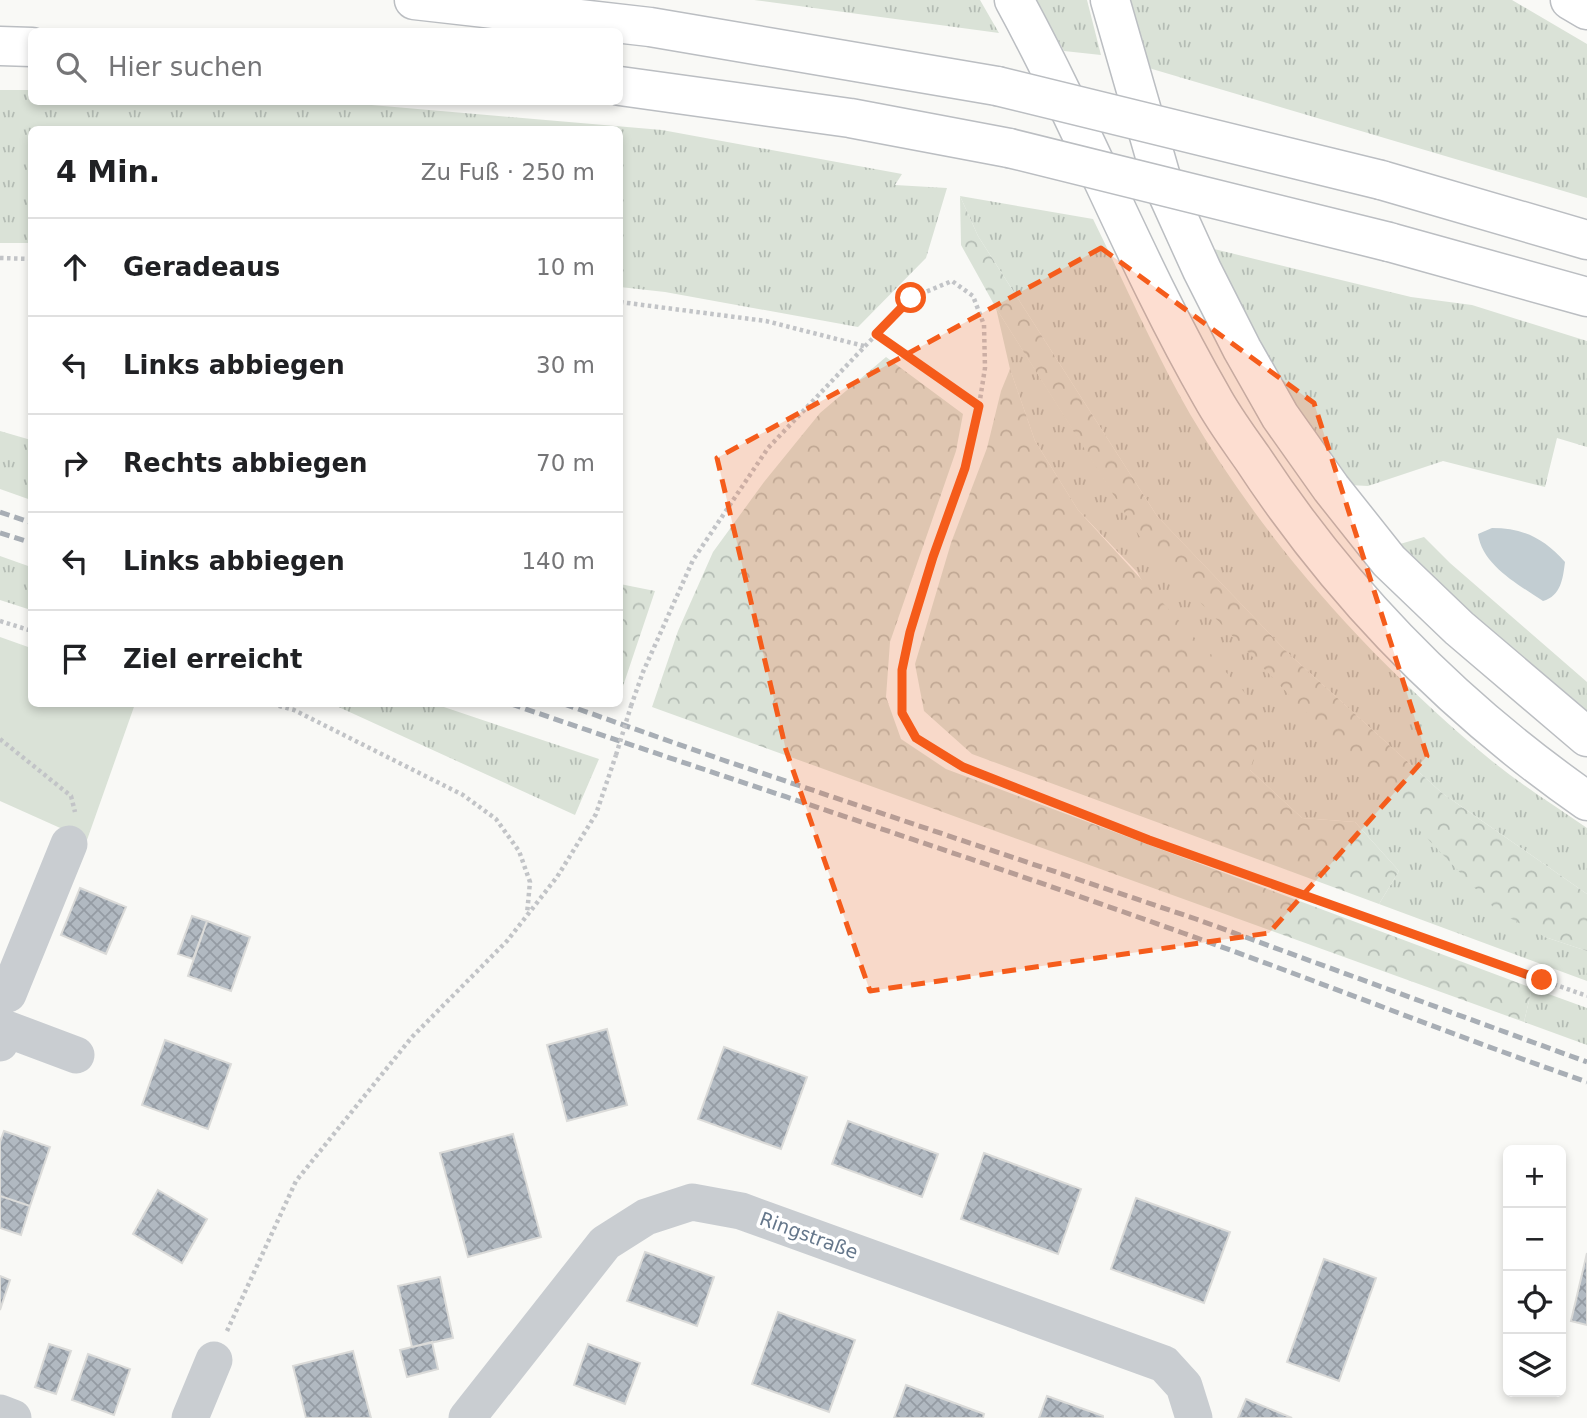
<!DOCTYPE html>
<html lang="de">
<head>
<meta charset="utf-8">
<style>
  :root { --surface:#fff; --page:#f6f6f6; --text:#202124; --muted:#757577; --line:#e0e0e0 }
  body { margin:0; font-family:"DejaVu Sans",sans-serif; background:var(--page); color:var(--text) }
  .controls { position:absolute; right:21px; bottom:21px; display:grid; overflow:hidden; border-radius:10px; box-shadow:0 4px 10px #0003 }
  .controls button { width:63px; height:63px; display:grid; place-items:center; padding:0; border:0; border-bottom:2px solid var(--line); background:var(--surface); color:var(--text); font:35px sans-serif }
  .stop { position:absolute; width:21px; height:21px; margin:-16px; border:5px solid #f55c1b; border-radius:50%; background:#fff }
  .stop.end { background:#f55c1b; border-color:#fff; box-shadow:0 2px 7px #0008 }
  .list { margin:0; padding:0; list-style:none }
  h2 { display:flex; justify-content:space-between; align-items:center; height:91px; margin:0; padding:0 28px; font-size:30px }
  h2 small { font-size:23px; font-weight:400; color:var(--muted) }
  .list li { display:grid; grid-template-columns:46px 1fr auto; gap:21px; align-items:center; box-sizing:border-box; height:98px; padding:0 28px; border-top:2px solid var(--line) }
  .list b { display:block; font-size:26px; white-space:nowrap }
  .list em { font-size:23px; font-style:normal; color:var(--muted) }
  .icon { flex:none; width:38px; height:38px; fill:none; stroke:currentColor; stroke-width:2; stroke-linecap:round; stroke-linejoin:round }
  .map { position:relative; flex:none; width:1587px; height:1418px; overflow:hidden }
  .search { position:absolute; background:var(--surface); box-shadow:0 4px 10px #0003; left:28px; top:28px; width:595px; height:77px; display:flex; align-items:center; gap:18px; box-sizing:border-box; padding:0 24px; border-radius:10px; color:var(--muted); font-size:26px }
  .panel { position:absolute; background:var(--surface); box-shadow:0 4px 10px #0003; left:28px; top:126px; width:595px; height:581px; border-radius:10px }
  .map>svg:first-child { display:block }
  .grass { fill:url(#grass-tufts) }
  .forest { fill:url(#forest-crowns) }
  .park { fill:#dae2d7 }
  .water { fill:#c2cdd2 }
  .building { fill:url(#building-cross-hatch); stroke:#dbdbd9; stroke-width:2 }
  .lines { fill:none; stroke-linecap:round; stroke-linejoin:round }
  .highway-casing { stroke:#bbbec2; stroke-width:41 }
  .path { stroke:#c2c4c7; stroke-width:4.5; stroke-dasharray:3.5 3.5; stroke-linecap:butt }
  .minor { stroke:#c9cdd1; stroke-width:37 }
  .highway { stroke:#fff; stroke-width:38 }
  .rail { stroke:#a8aeb5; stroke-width:5; stroke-dasharray:10 5; stroke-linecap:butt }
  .highway-bridge-casing { stroke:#bbbec2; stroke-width:41; stroke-linecap:butt }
  .path-bridge { stroke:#c2c4c7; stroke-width:4.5; stroke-dasharray:3.5 3.5; stroke-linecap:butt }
  .highway-bridge { stroke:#fff; stroke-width:38 }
  .route { stroke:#f55c1b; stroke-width:9 }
  .marked { fill:#f55c1b; fill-opacity:0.2; stroke:#f55c1b; stroke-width:5; stroke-dasharray:14 9; stroke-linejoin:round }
  .labels { text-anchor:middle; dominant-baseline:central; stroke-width:7; stroke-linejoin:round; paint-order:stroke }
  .street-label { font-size:19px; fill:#65778b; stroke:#fff }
</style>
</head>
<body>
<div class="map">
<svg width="1587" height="1418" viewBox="0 0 1587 1418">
  <defs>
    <pattern id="grass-tufts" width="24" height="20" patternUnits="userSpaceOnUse" patternTransform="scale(1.75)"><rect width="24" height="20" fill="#dae2d7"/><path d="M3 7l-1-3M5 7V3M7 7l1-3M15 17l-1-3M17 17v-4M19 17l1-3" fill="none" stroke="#b4bcb4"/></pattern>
    <pattern id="forest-crowns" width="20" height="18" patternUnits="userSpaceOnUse" patternTransform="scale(1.75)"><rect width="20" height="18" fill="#dae2d7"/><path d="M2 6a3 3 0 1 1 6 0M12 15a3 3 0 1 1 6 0" fill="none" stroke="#b4bcb4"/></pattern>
    <pattern id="building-cross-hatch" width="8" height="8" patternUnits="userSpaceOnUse" patternTransform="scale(1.75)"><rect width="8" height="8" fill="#b1b9c1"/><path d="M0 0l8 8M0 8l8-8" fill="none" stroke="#949ba3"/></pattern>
  </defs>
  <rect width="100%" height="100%" fill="#f9f9f6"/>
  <!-- grass -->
  <path class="grass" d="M 754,0 L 980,0 L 999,33 Z
    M 1036,0 L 1087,0 L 1101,55 L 1064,51 Z
    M 1122,0 L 1512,0 L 1587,44 L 1587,198 L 1142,66 Z
    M 0,90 L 31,90 L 32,102 L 337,102 L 662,130 L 902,174 L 895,185 L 947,188 L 926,258 L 858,327 L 665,292 L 620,287 L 620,130 L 32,130 L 31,243 L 0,243 Z
    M 960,196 L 1093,219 C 1125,284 1154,351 1190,414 C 1268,547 1373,662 1492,761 C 1522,785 1555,806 1587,828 L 1587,894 L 1442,793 L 1289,654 L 1157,516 L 978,236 Z
    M 1214,249 L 1411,297 L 1472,305 L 1587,341 L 1587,447 L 1557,438 L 1545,487 L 1443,461 L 1368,486 L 1349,485 L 1299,416 L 1212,264 Z
    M 996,308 L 1146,545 L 1545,937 L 1587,951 L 1587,981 L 1379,904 L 1399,871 L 1355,822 L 1302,818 L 1250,770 L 1137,572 L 1078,510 L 1035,441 L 1010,369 Z
    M 0,431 L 31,440 L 31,500 L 0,489 Z
    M 1424,537 L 1450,563 L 1587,682 L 1587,715 L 1480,631 L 1400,544 Z
    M 0,556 L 31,567 L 31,610 L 0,600 Z
    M 332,704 L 435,704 L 599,759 L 575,815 Z
    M 1532,988 L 1587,1008 L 1587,1045 L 1524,1022 Z"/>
  <!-- forest -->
  <path class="forest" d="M 960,196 L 978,236 L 1157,516 L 1289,654 L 1442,793 L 1587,894 L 1587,951 L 1545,937 L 1497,911 L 1145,545 L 996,308 L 961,245 Z
    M 886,357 L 963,414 L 956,451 L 890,642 L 886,697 L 901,739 L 946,769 L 1532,988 L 1524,1022 L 652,707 L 678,631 L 713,552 L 764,482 L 820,413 Z
    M 1010,369 L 1035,441 L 1078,510 L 1267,717 L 1250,770 L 1302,818 L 1355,822 L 1399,871 L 1379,904 L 972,754 L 924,711 L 915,664 L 951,543 L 987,448 L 1001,391 Z
    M 620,584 L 655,591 L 620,695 Z"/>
  <!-- park -->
  <path class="park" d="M 0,637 L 31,648 L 32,704 L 135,704 L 87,840 L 0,801 Z"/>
  <!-- water -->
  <path class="water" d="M 1492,528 C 1523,528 1544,538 1565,562 C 1563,578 1561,596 1543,601 C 1519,585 1482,565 1478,534 Z"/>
  <!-- building -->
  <path class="building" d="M 80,888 L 126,907 L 106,954 L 61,935 Z
    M 192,916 L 207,921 L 193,959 L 178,954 Z
    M 207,921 L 250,937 L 231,991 L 188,976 Z
    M 607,1029 L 627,1105 L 567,1121 L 547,1045 Z
    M 165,1040 L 231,1064 L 208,1129 L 142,1105 Z
    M 724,1047 L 807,1077 L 781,1149 L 698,1119 Z
    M 848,1121 L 938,1154 L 922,1197 L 832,1164 Z
    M 4,1131 L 50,1147 L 30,1206 L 0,1196 L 0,1142 Z
    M 513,1134 L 541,1237 L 468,1257 L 440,1153 Z
    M 984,1153 L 1081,1189 L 1058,1254 L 961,1219 Z
    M 158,1190 L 207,1219 L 182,1263 L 133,1234 Z
    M 0,1196 L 30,1206 L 21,1235 L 0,1228 Z
    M 1136,1198 L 1230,1232 L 1204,1303 L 1111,1269 Z
    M 645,1252 L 714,1277 L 697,1326 L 627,1301 Z
    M 1587,1253 L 1587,1325 L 1571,1321 Z
    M 1324,1259 L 1376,1278 L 1339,1381 L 1287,1362 Z
    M 0,1276 L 10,1280 L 0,1310 Z
    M 440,1277 L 453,1338 L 412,1347 L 398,1286 Z
    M 778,1312 L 855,1340 L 829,1412 L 752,1384 Z
    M 432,1342 L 438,1369 L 407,1377 L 400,1350 Z
    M 49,1344 L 71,1351 L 56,1394 L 35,1387 Z
    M 588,1344 L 640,1363 L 625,1404 L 574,1385 Z
    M 353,1351 L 371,1418 L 306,1418 L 293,1366 Z
    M 88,1354 L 130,1369 L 114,1415 L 72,1400 Z
    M 906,1385 L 984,1414 L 983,1418 L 894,1418 Z
    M 1047,1396 L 1103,1416 L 1103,1418 L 1039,1418 Z
    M 1246,1399 L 1292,1418 L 1238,1418 Z"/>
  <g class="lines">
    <defs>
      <path id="highway" d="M 414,0 L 650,27 L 997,86
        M 1014,0 C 1085,130 1138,269 1212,397 C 1224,419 1239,439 1253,459 C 1341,593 1455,709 1587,801
        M 1110,0 L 1163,184 L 1202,270 L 1242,349 L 1280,416 L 1331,488 L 1389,561 L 1459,628 L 1587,737
        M 1570,0 L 1587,10
        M 0,46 L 32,47
        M 620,86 L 850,118 L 1009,148
        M 1381,180 L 1587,240
        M 1389,242 L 1587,297"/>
    </defs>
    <!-- highway casing -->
    <use href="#highway" class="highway-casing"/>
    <!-- path -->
    <path class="path" d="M 0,258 L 32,259
      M 620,302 L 766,321 L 864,346
      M 876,334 L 979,406
      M 0,621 L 32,631
      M 272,704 L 294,710 L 463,795 L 496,819 L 519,851 L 530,882 L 527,914
      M 631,706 L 643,672 L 693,560 L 768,448 L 911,298 L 952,281 L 973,296 L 984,325 L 985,368 L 979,406 L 965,468 L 933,557 L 910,632 L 902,670 L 902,713 L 916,738 L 963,767 L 1149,840 L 1587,996
      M 0,739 L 71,796 L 75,812
      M 227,1331 L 296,1181 L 412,1037 L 507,941 L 557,877 L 596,814 L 616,755"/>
    <!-- minor -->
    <path class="minor" d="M 8,994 L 69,844
      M 0,1043 L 4,1028 L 76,1055
      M 0,1413 L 13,1418
      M 190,1418 L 214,1360
      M 467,1418 L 605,1243 L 646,1217 L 692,1202 L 741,1211 L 1164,1364 L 1184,1386 L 1194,1418"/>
    <!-- highway -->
    <use href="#highway" class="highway"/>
    <!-- rail -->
    <path class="rail" d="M 0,512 L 32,523
      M 0,533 L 32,543
      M 511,704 C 735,781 960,853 1183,933 C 1318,981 1452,1035 1587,1082
      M 564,704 L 720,759 L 1196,919 L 1587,1062"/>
    <defs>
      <path id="highway-bridge" d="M 997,86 L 1381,180
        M 1009,148 L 1389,242"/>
    </defs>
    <!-- highway-bridge casing -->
    <use href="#highway-bridge" class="highway-bridge-casing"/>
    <!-- path-bridge -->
    <path class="path-bridge" d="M 616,755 L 631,706"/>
    <!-- highway-bridge -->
    <use href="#highway-bridge" class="highway-bridge"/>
  </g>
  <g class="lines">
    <!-- route -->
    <path class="route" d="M 911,298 L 876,334 L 979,406 L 965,468 L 933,557 L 910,632 L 902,670 L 902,713 L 916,738 L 963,767 L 1149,840 L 1542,980"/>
  </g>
  <!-- marked area -->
  <path class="marked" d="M 1101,248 L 1314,403 L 1427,756 L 1269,933 L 870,991 L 786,750 L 717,458 Z"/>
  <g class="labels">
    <!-- street labels -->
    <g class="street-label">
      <text transform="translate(809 1235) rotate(20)">Ringstraße</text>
    </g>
  </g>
</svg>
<div class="controls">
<button>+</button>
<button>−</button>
<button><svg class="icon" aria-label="locate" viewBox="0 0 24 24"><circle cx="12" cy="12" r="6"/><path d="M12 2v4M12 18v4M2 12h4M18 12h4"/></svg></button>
<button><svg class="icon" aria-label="layers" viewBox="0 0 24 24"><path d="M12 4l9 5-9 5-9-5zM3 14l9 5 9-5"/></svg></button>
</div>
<div class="stop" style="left:911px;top:298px"></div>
<div class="stop end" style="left:1542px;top:980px"></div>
<div class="search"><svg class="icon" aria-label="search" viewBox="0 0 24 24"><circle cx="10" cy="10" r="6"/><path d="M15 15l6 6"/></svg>Hier suchen</div>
<section class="panel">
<h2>4 Min.<small>Zu Fuß · 250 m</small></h2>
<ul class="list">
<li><svg class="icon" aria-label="ahead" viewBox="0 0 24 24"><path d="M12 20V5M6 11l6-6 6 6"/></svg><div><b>Geradeaus</b></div><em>10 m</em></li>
<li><svg class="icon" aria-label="left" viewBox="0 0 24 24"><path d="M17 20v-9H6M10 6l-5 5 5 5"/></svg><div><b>Links abbiegen</b></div><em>30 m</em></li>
<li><svg class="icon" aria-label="right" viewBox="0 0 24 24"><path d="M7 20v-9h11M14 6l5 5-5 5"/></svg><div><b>Rechts abbiegen</b></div><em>70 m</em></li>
<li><svg class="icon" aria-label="left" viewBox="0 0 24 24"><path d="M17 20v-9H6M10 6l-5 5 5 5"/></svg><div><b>Links abbiegen</b></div><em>140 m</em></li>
<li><svg class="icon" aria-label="arrive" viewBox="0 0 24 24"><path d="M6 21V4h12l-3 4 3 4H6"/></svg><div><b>Ziel erreicht</b></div></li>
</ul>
</section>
</div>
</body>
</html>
